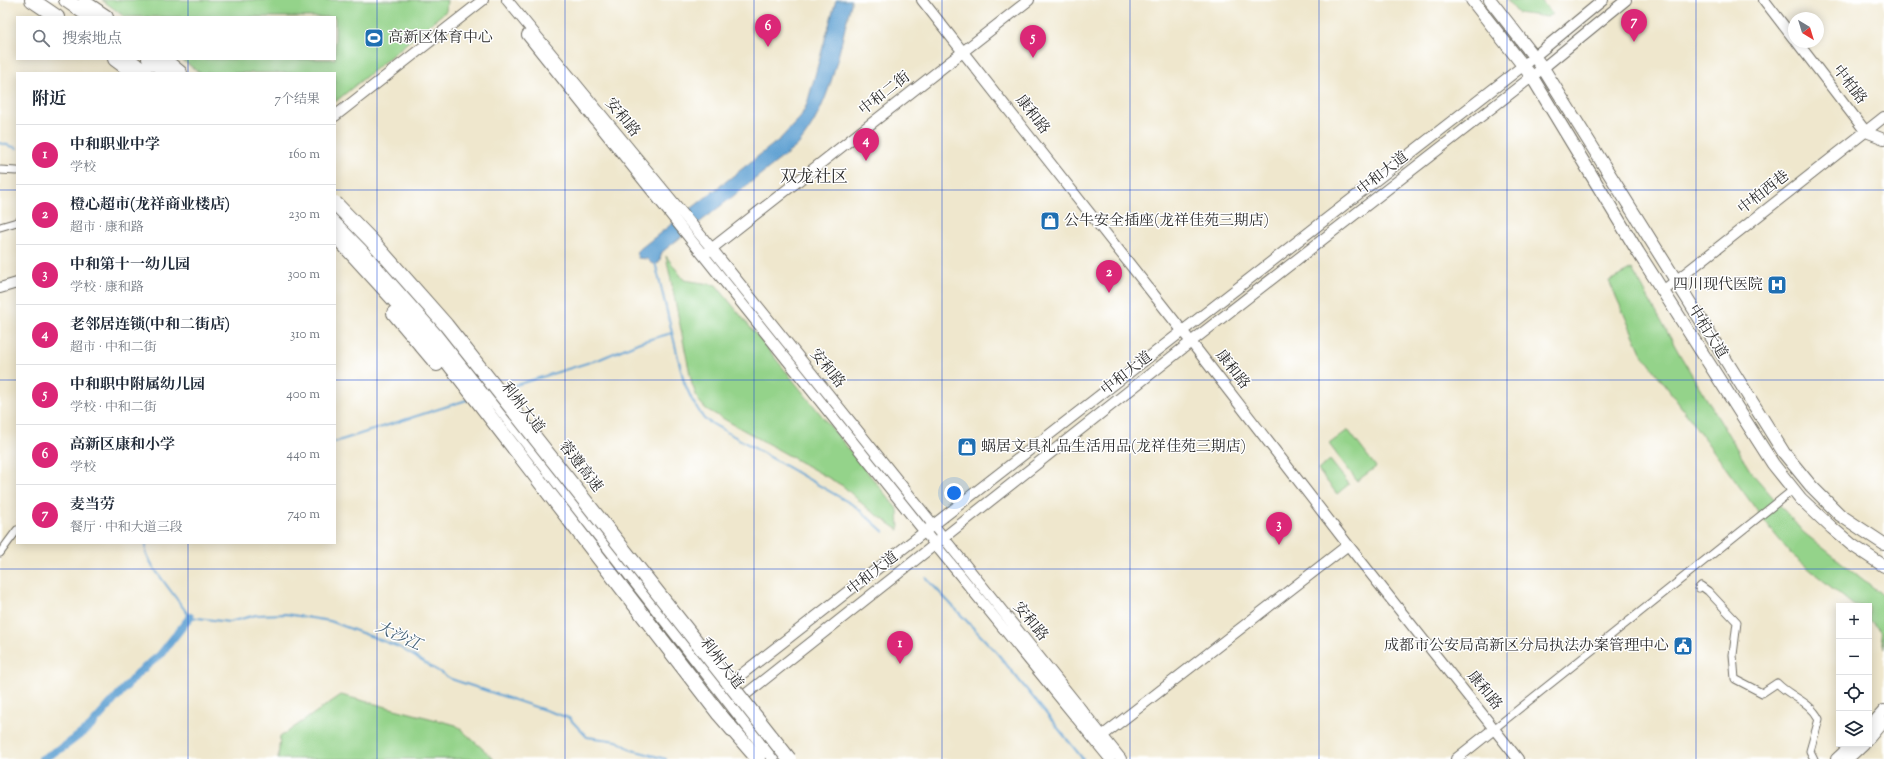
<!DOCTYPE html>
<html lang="zh">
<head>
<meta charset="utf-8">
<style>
  :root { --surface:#fff; --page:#f6f6f7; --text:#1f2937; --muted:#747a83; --line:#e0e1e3; --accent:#db2777 }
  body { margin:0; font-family:"Sorts Mill Goudy","Noto Serif SC",serif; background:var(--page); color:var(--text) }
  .controls { position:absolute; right:12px; bottom:12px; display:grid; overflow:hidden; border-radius:0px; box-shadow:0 2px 10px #0003 }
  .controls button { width:36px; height:36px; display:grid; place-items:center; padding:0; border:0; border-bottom:1px solid var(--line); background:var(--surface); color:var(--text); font:20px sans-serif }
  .compass { position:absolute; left:1788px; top:12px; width:36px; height:36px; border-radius:50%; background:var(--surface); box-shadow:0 2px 10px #0003; rotate:142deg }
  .you { position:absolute; left:954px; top:493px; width:14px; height:14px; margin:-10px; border:3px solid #fff; border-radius:50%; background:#1a73e8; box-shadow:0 0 0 6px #1a73e833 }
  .badge { display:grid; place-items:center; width:26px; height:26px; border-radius:50%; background:var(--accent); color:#fff; font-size:13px; font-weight:700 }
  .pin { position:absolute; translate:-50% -33px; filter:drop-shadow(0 1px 2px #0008) }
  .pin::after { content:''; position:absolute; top:21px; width:14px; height:12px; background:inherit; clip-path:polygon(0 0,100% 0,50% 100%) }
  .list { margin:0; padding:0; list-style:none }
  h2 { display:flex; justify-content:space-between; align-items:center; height:52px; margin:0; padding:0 16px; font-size:17px }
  h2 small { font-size:13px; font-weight:400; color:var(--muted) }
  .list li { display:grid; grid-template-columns:26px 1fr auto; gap:12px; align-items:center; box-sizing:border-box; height:60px; padding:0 16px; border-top:1px solid var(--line) }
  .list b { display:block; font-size:15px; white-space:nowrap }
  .list p { margin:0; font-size:13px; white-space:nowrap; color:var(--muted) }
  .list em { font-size:13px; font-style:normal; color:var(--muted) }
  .icon { flex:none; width:22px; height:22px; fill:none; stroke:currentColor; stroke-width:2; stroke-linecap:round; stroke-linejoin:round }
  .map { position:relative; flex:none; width:1884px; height:759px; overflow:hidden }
  .search { position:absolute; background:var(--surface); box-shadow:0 2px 10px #0003; left:16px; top:16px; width:320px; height:44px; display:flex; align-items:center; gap:10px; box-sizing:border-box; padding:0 14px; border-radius:0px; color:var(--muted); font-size:15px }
  .panel { position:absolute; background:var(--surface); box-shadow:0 2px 10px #0003; left:16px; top:72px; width:320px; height:472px; border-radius:0px }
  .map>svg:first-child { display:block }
  .green { fill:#94d38a; stroke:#607f5a }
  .water { fill:#5ea0d2; stroke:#44667e }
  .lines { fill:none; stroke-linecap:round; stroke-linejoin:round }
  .stream { stroke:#5ea0d2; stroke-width:2 }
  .canal { stroke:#5ea0d2; stroke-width:8 }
  .street-casing { stroke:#706d64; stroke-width:9 }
  .secondary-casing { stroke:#706d64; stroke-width:12 }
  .primary-casing { stroke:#706d64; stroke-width:14 }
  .highway-casing { stroke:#706d64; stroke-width:16 }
  .street { stroke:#fff; stroke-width:7 }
  .secondary { stroke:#fff; stroke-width:10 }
  .primary { stroke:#fff; stroke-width:12 }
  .highway { stroke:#fff; stroke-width:14 }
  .highway-bridge-casing { stroke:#706d64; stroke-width:16; stroke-linecap:butt }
  .highway-bridge { stroke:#fff; stroke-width:14 }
  .grid { fill:none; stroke:#1d4ed8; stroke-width:1; stroke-opacity:0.55 }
  .labels { text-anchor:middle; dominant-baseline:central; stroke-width:3; stroke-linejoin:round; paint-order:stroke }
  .poi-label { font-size:15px; fill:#2b2b2b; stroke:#fff; text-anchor:start }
  .street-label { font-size:15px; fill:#2b2b2b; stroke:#fff }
  .water-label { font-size:16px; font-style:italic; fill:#426076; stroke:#fff }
  .quarter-label { font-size:17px; fill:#2b2b2b; stroke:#fff }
</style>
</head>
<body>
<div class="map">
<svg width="1884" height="759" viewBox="0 0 1884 759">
  <rect width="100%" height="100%" fill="#fff"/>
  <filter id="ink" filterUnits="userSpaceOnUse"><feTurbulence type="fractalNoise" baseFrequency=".025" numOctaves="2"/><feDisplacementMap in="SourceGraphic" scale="8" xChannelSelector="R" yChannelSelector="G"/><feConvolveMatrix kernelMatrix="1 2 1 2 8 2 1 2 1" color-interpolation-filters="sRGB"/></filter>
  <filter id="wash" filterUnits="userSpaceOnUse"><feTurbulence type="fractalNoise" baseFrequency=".012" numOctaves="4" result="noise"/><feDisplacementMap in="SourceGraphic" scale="16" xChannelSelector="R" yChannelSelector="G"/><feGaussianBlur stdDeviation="0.9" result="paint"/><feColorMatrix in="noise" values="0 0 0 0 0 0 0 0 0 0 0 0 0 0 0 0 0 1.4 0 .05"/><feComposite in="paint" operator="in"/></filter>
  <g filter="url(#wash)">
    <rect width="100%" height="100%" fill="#efe7cd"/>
    <!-- green -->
    <path class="green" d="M 102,0 L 447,0 L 446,11 L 335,102 L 335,73 L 200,73 L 181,59 L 335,59 L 335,17 L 125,17 Z
      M 1507,0 L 1541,0 L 1552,14 L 1547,17 L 1518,13 Z
      M 666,256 L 684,280 L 716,285 L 898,510 L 899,530 L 868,509 L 843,486 L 706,409 L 698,400 L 692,384 Z
      M 1632,269 L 1680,355 L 1751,472 L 1803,532 L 1884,596 L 1884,649 L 1880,631 L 1869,619 L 1869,606 L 1854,606 L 1791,554 L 1769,527 L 1641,352 L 1609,281 Z
      M 1348,430 L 1376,467 L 1357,481 L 1329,444 Z
      M 1330,460 L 1349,484 L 1337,494 L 1318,470 Z
      M 341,695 L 456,725 L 494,759 L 278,759 L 280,737 Z"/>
    <!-- water -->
    <path class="water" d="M 836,0 L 851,0 L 851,4 C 838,53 831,107 797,146 L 662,252 L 659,263 L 652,264 L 647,259 L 638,258 L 636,252 L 780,139 L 800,118 L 807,104 Z"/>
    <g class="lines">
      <!-- stream -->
      <path class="stream" d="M 0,143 L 17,148
        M 655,262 L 684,382 L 692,400 L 704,419 L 855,506 L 884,532
        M 503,389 L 600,359 L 640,342 L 672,333
        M 335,442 L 470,399
        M 146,543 L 146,553 L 153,567 L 190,617 L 229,622 L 256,615 L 286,614 L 330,621 L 399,647 L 451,679 L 569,718 L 587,737 L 617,741 L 632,750 L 666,759
        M 926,578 L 997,653 L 1083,759"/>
      <!-- canal -->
      <path class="canal" d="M 42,759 L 65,746 L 90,727 L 138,673 L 160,655 L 190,617"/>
    </g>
  </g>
  <g filter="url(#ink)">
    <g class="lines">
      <defs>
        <path id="street" d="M 0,170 L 17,171
          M 0,227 L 17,222
          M 0,553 L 17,530
          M 1699,588 L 1701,586 L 1708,591 L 1737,622 L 1733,655 L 1735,679 L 1762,693 L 1777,683 C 1790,697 1810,701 1819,719 L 1810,751 L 1814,759
          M 1495,728 L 1794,489"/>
        <path id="secondary" d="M 507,0 L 712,249 L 1121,759
          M 922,0 L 1191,342 L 1348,545 L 1518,759
          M 1764,0 L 1794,39
          M 527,35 L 924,531 L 1110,759
          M 1797,42 L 1866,132 L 1884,139
          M 335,116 L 483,0
          M 706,253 L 1029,0
          M 0,288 L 17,283
          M 1663,291 L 1884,117
          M 724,688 L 1524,65 L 1603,0
          M 736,702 L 1187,345 L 1543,68 L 1626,0
          M 1869,727 L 1884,710
          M 1869,739 L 1884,721
          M 1097,740 L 1348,545
          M 1456,759 L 1495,728
          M 1836,759 L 1852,744
          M 1848,759 L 1864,744"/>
        <path id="primary" d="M 1472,0 L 1532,77 L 1638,252 L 1773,464 L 1801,499 L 1832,528 L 1852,545 L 1884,566
          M 1490,0 L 1543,68 L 1784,453 L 1811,486 L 1840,515 L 1884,544"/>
        <path id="highway" d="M 32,0 L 57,17
          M 66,0 L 91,17
          M 85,3 L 106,17
          M 115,59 L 134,73
          M 128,59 L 145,73
          M 149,59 L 167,73
          M 163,59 L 180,73
          M 335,220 L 439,332 L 498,404 L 775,759
          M 335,235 L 430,339 L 719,714 L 758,759
          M 394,313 L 437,364"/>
      </defs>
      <!-- street casing -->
      <use href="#street" class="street-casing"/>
      <!-- secondary casing -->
      <use href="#secondary" class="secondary-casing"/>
      <!-- primary casing -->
      <use href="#primary" class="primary-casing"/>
      <!-- highway casing -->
      <use href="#highway" class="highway-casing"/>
      <!-- street -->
      <use href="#street" class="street"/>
      <!-- secondary -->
      <use href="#secondary" class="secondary"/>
      <!-- primary -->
      <use href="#primary" class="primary"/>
      <!-- highway -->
      <use href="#highway" class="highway"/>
      <defs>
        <path id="highway-bridge" d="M 335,203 L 371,240 L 446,325 L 789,759"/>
      </defs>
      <!-- highway-bridge casing -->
      <use href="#highway-bridge" class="highway-bridge-casing"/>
      <!-- highway-bridge -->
      <use href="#highway-bridge" class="highway-bridge"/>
    </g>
  </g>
  <!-- grid -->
  <path class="grid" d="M 188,0 L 188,17M 377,0 L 377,759M 565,0 L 565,759M 754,0 L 754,759M 942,0 L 942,759M 1130,0 L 1130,759M 1319,0 L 1319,759M 1507,0 L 1507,759M 1696,0 L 1696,759M 188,59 L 188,73M 0,190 L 17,190M 335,190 L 1884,190M 0,380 L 17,380M 335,380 L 1884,380M 188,543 L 188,759M 0,569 L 1884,569"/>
  <!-- icons -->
  <defs>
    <symbol id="stadium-square" viewBox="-11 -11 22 22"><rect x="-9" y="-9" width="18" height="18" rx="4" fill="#1f6fb2" stroke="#fff"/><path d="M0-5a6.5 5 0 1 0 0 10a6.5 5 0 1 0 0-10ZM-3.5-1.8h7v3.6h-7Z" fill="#fff"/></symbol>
    <symbol id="shop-square" viewBox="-11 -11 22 22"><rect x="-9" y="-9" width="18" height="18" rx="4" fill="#1f6fb2" stroke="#fff"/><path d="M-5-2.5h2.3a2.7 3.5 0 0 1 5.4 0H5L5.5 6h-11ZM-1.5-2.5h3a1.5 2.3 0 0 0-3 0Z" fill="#fff"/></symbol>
    <symbol id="hospital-square" viewBox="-11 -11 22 22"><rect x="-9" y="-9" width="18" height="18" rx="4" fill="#1f6fb2" stroke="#fff"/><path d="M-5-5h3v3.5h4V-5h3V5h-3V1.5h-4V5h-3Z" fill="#fff"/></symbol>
    <symbol id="civic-square" viewBox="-11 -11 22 22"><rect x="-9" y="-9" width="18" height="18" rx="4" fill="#1f6fb2" stroke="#fff"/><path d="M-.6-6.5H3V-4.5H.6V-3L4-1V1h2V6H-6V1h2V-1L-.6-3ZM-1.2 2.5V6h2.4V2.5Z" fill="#fff"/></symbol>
  </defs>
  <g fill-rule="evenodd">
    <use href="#stadium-square" x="363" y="27" width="22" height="22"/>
    <use href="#shop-square" x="1039" y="210" width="22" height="22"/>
    <use href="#hospital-square" x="1766" y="274" width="22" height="22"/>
    <use href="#shop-square" x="956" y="436" width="22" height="22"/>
    <use href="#civic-square" x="1672" y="635" width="22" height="22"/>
  </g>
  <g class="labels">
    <!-- poi labels -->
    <g class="poi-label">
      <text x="388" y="38">高新区体育中心</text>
      <text x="1064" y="221">公牛安全插座(龙祥佳苑三期店)</text>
      <text x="1763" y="285" text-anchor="end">四川现代医院</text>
      <text x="981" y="447">蜗居文具礼品生活用品(龙祥佳苑三期店)</text>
      <text x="1669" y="646" text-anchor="end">成都市公安局高新区分局执法办案管理中心</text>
    </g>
    <!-- street labels -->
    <g class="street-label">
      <text transform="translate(1849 85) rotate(52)">中柏路</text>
      <text transform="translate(885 94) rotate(-38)">中和二街</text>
      <text transform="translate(1032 115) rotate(52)">康和路</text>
      <text transform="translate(622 118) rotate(51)">安和路</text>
      <text transform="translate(1383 174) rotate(-38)">中和大道</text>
      <text transform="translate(1764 193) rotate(-38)">中柏西巷</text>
      <text transform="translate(1707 332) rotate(58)">中柏大道</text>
      <text transform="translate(827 369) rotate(51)">安和路</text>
      <text transform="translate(1232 370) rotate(52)">康和路</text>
      <text transform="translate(1127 374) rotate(-38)">中和大道</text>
      <text transform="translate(522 408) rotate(52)">利州大道</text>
      <text transform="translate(580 467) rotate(52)">蓉遵高速</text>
      <text transform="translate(873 574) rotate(-38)">中和大道</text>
      <text transform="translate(1030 622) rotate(51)">安和路</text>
      <text transform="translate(721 664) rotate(52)">利州大道</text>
      <text transform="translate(1484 691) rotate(51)">康和路</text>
    </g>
    <!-- water labels -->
    <g class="water-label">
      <text transform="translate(398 637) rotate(25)">大沙江</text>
    </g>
    <!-- quarter labels -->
    <g class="quarter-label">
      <text x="814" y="178">双龙社区</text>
    </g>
  </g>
</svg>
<div class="controls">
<button>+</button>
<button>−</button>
<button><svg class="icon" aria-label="locate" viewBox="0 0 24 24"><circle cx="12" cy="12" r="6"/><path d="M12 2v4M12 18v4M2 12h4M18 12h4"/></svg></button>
<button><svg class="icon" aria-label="layers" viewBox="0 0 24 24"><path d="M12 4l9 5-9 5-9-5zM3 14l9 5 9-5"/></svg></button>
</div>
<svg class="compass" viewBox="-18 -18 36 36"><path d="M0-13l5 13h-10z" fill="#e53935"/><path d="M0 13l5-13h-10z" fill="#747a83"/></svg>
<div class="you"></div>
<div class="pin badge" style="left:900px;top:664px">1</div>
<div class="pin badge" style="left:1109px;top:293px">2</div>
<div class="pin badge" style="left:1279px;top:545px">3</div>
<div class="pin badge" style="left:866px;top:161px">4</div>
<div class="pin badge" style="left:1033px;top:58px">5</div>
<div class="pin badge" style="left:768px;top:47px">6</div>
<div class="pin badge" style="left:1634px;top:42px">7</div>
<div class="search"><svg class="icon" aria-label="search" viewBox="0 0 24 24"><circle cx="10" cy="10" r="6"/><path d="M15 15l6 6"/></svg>搜索地点</div>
<section class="panel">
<h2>附近<small>7个结果</small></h2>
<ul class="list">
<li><span class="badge">1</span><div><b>中和职业中学</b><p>学校</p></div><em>160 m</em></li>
<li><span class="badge">2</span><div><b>橙心超市(龙祥商业楼店)</b><p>超市 · 康和路</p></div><em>230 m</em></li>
<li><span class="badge">3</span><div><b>中和第十一幼儿园</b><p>学校 · 康和路</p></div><em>300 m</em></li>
<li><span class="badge">4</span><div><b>老邻居连锁(中和二街店)</b><p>超市 · 中和二街</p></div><em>310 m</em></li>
<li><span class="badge">5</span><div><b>中和职中附属幼儿园</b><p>学校 · 中和二街</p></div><em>400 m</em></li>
<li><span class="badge">6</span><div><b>高新区康和小学</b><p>学校</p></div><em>440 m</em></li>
<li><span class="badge">7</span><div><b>麦当劳</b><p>餐厅 · 中和大道三段</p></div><em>740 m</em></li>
</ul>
</section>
</div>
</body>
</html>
